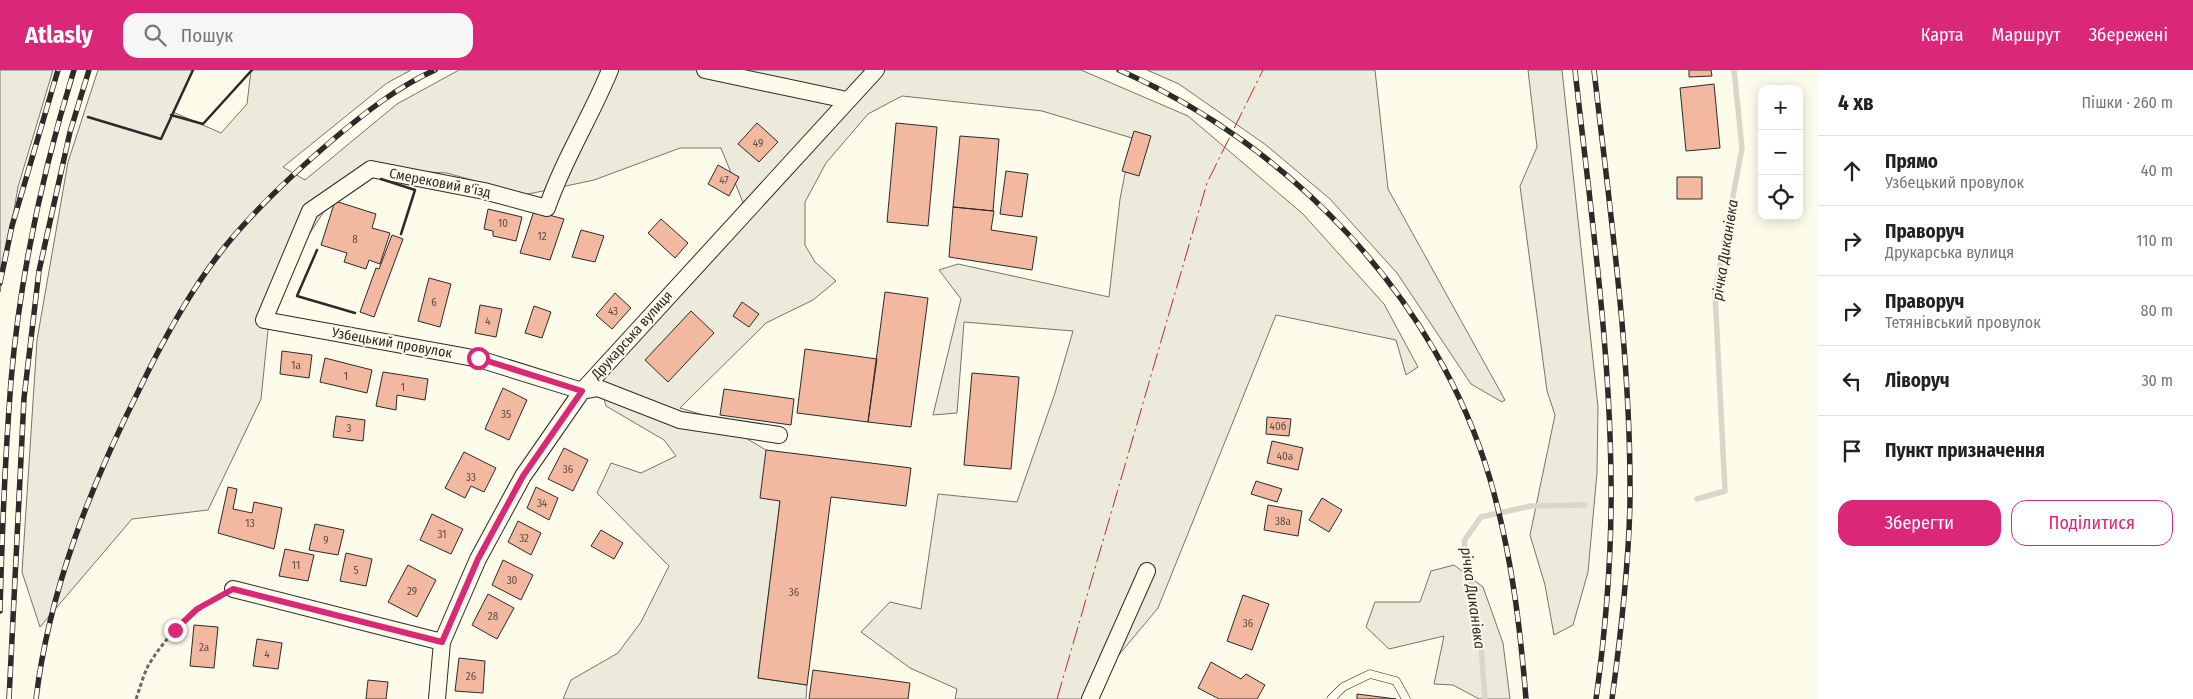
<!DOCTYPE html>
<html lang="uk">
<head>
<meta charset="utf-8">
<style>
  :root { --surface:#fff; --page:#f6f6f6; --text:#222; --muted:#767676; --line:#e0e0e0; --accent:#db2777 }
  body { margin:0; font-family:"Fira Sans Condensed",sans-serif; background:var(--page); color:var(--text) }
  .controls { position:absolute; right:15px; top:15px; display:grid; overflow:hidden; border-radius:10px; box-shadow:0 2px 12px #0003 }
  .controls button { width:45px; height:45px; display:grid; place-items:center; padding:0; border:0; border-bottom:1px solid var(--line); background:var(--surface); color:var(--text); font:25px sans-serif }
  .stop { position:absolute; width:15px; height:15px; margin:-11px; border:4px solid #db2777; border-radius:50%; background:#fff }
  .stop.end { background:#db2777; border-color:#fff; box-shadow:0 1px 5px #0008 }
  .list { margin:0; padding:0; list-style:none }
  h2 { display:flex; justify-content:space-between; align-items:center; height:65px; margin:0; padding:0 20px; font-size:21px }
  h2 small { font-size:16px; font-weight:400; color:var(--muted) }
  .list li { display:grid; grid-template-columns:32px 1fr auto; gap:15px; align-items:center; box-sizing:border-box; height:70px; padding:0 20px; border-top:1px solid var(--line) }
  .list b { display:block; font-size:19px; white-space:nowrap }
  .list p { margin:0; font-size:16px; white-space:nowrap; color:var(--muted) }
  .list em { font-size:16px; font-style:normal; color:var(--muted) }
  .actions { display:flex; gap:10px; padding:15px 20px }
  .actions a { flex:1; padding:11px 0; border:1px solid var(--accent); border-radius:15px; text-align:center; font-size:18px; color:var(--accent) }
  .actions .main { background:var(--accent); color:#fff }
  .icon { flex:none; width:28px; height:28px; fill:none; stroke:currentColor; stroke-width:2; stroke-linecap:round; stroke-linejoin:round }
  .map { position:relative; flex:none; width:1818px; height:629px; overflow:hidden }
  header { display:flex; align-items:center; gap:30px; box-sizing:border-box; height:70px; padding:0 25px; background:var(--accent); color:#fff }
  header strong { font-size:24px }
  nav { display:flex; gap:28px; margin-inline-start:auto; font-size:18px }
  .search { width:350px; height:45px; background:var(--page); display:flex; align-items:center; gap:12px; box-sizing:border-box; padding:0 18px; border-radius:15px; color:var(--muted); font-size:19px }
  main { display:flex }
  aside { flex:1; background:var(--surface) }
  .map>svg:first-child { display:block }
  .green { fill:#ecebdb; stroke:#74746e }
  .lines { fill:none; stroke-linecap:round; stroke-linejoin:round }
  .stream { stroke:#d8d7c9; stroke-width:5.5 }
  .building { fill:#f2b8a0; stroke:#2b2b2b }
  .service-casing { stroke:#2b2b2b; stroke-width:9 }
  .minor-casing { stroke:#2b2b2b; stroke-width:18 }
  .path { stroke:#6a6964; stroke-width:3; stroke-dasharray:4 2.5; stroke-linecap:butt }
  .service { stroke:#fdfbea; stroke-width:8 }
  .minor { stroke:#fdfbea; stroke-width:16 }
  .rail-casing { stroke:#2b2b2b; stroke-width:5.5 }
  .rail { stroke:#fdfbea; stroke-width:4; stroke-dasharray:11; stroke-linecap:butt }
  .wall { stroke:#2b2b2b; stroke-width:2.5 }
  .power { stroke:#c62828; stroke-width:1; stroke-dasharray:18 4 2.5 4; stroke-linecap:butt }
  .route { stroke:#db2777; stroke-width:6 }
  .labels { text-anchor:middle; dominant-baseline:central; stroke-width:4; stroke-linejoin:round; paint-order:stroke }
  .number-label { font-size:11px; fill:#5d4e48 }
  .street-label { font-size:14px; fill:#2b2b2b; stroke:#fdfbea }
  .water-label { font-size:15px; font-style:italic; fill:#2b2b2b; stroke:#fdfbea }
</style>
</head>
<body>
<header>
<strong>Atlasly</strong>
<div class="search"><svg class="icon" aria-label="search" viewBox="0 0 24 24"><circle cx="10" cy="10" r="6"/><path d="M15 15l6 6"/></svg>Пошук</div>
<nav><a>Карта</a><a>Маршрут</a><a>Збережені</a></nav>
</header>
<main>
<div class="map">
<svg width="1818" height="629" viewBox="0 0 1818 629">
  <rect width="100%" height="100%" fill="#fdfbea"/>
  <!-- green -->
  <path class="green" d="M 0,0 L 53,0 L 18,117 L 0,222 Z
    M 98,0 L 193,0 L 173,42 L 221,63 L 247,34 L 251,0 L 411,0 L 387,13 L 283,97 L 305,110 L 397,34 L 459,0 L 1081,0 L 1188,46 L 1303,144 L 1384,234 L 1418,297 L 1406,305 L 1396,270 L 1276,245 L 1158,538 L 1082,629 L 955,629 L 957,619 L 910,598 L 861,562 L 890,532 L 921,539 L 938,424 L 1017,432 L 1055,323 L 1073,261 L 964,252 L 957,343 L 933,345 L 961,229 L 939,200 L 958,194 L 1109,227 L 1120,129 L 1132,68 L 1042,41 L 902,26 L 868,44 L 826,93 L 805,132 L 805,175 L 815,192 L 836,211 L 813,230 L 766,253 L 680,338 L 710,347 L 766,380 L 780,431 L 758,608 L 807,615 L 806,629 L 563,629 L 571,610 L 618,583 L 641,552 L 669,496 L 597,423 L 611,393 L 641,403 L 676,386 L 664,370 L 606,336 L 597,304 L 746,140 L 721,78 L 680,78 L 594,110 L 524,125 L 447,103 L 371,99 L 334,126 L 284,203 L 264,250 L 268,260 L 261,329 L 208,440 L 132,449 L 40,557 L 22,502 L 37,270 L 68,92 Z
    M 1147,0 L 1375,0 L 1388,119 L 1505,330 L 1502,332 L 1471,314 L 1397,203 L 1330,129 L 1266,75 L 1179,14 Z
    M 1528,0 L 1562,0 L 1598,337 L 1597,403 L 1588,502 L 1573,555 L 1554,565 L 1545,515 L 1530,465 L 1555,345 L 1547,321 L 1520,116 L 1537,77 Z
    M 1454,495 L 1483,517 L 1503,573 L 1510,629 L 1479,629 L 1453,615 L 1434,614 L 1444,566 L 1389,579 L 1366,557 L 1375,532 L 1420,532 L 1431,501 Z"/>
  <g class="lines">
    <!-- stream -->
    <path class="stream" d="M 1697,429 L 1725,421 L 1715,223 L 1742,78 L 1734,0
      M 1485,629 L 1480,563 L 1464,471 L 1481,447 L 1531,436 L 1585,435"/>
  </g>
  <!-- building -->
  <path class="building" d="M 1689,0 L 1711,0 L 1712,6 L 1689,7 Z
    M 1714,14 L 1720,78 L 1686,81 L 1680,18 Z
    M 757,53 L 778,72 L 759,92 L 738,74 Z
    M 896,53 L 937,57 L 928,156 L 887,152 Z
    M 1134,61 L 1151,66 L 1139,106 L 1122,101 Z
    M 960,66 L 999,69 L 993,141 L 953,137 Z
    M 718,95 L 739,107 L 729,126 L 708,114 Z
    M 1006,101 L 1028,104 L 1022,147 L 1000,144 Z
    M 1677,107 L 1702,107 L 1702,129 L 1677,129 Z
    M 335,131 L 376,144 L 372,158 L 390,163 L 380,194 L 369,190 L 366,199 L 344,192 L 347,183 L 321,175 Z
    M 953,137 L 994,141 L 991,160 L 1037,167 L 1032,200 L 949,187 Z
    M 488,139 L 522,147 L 516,171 L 493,166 L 493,161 L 484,159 Z
    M 534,141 L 564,149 L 550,190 L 520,183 Z
    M 661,149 L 688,173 L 675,188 L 648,163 Z
    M 581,160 L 604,166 L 595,192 L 572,187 Z
    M 392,165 L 403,169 L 374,247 L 360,242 L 376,198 L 379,199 Z
    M 429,208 L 451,214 L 440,257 L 418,251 Z
    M 885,222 L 928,228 L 911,357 L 868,352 Z
    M 615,223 L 631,238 L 612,259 L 596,245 Z
    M 742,232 L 759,244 L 749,257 L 733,246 Z
    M 480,235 L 502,239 L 496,267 L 475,263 Z
    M 534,236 L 551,242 L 542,268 L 525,263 Z
    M 691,241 L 714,263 L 668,312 L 645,290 Z
    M 805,279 L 877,289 L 868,352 L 797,343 Z
    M 282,281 L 312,285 L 309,308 L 280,304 Z
    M 325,288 L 372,300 L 367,323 L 320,312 Z
    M 383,302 L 428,309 L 425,330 L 397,325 L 396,340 L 376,336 Z
    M 972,303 L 1019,307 L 1011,399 L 964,395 Z
    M 503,318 L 527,330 L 509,370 L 485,359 Z
    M 724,319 L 794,329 L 791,355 L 720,345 Z
    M 336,346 L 365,350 L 363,371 L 333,367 Z
    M 1267,347 L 1291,349 L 1289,366 L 1266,364 Z
    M 1272,371 L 1303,378 L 1298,400 L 1267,393 Z
    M 564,378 L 588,390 L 573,421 L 548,409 Z
    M 766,380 L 911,398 L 906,436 L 831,427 L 807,615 L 758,608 L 780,431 L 760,428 Z
    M 464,382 L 496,398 L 484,422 L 471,416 L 465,428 L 445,418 Z
    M 1256,411 L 1282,419 L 1277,432 L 1251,424 Z
    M 228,417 L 237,419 L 233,439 L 252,443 L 254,432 L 282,438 L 274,479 L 218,463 Z
    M 536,417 L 558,428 L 549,450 L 527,438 Z
    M 1322,428 L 1342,440 L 1329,462 L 1309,450 Z
    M 1268,435 L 1302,441 L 1298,466 L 1264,460 Z
    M 432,444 L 463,459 L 451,484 L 420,470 Z
    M 518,451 L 541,463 L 531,485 L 508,472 Z
    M 315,454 L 344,460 L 338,485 L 309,480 Z
    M 601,460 L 623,473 L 614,489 L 591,476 Z
    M 285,479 L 314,485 L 308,511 L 279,506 Z
    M 346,483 L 372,489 L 366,516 L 340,511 Z
    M 503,490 L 533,505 L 521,530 L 492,515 Z
    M 408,495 L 436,510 L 417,547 L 388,532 Z
    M 488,524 L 514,538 L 497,569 L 472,555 Z
    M 1243,525 L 1269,534 L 1252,580 L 1227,571 Z
    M 194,555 L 218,557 L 214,598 L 190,596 Z
    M 257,569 L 282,573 L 278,599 L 253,596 Z
    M 459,588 L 485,591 L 483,623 L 455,621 Z
    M 1211,592 L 1241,609 L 1246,604 L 1265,615 L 1257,629 L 1219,629 L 1198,618 Z
    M 813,600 L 910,613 L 908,629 L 809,629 Z
    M 368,610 L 388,612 L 386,629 L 366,629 Z
    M 1357,624 L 1396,629 L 1357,629 Z"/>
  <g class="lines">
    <defs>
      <path id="service" d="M 1331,629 L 1343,617 L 1370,604 L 1396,611 L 1406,629"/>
      <path id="minor" d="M 610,0 C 591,47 563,90 547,138 L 484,121 L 371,99 L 310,141 L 264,250 L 479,289 L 582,321 L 598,318 L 680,350 L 779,365
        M 705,0 L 847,30
        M 233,519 L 442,572
        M 437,629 L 442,572 L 478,489 L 523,406 L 582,321 L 876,0
        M 1090,629 L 1147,501"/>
    </defs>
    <!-- service casing -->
    <use href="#service" class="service-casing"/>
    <!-- minor casing -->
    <use href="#minor" class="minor-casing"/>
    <!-- path -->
    <path class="path" d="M 136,629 C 140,618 143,606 148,596 C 165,567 190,543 219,527"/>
    <!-- service -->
    <use href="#service" class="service"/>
    <!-- minor -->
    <use href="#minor" class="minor"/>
    <defs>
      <path id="rail" d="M 1119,0 C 1290,75 1437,228 1490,409 C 1511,482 1520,554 1526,629
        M 1575,0 C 1590,136 1610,273 1611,410 C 1612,484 1606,557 1596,629
        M 1594,0 C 1610,142 1631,286 1630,429 C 1629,496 1621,563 1612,629
        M 0,213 L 12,156 L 58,0
        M 0,541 C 2,464 5,387 11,311 C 20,206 43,100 74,0
        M 9,629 L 24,328 L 39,201 L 70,62 L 89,0
        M 36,629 C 49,520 91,415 140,318 C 163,270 190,221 223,179 C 256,138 296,101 336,67 C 366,42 399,16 435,0"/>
    </defs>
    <!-- rail casing -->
    <use href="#rail" class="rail-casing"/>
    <!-- rail -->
    <use href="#rail" class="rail"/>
    <!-- wall -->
    <path class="wall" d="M 171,45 L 203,54 L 252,0
      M 88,47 L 161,69 L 193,0
      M 381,109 L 415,120 L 401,164
      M 317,180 L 297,226 L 355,243"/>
    <!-- power -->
    <path class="power" d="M 1057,629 L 1207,113 L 1263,0"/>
  </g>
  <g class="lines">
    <!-- route -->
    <path class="route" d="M 175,560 L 197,539 L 233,519 L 442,572 L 478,489 L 523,406 L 582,321 L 478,288"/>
  </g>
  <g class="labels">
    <!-- number labels -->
    <g class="number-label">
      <text x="758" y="73">49</text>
      <text x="724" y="110">47</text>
      <text x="503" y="153">10</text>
      <text x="542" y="166">12</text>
      <text x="355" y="169">8</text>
      <text x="434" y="232">6</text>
      <text x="613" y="241">43</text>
      <text x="488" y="251">4</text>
      <text x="296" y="295">1а</text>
      <text x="346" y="306">1</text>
      <text x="403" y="317">1</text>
      <text x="506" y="344">35</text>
      <text x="1278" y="356">40б</text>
      <text x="349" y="358">3</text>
      <text x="1285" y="386">40а</text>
      <text x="568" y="399">36</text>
      <text x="471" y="407">33</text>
      <text x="542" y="433">34</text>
      <text x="1283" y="451">38а</text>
      <text x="250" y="453">13</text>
      <text x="442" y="464">31</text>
      <text x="524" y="468">32</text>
      <text x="326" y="470">9</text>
      <text x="296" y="495">11</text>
      <text x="356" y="500">5</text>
      <text x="512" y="510">30</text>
      <text x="412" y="521">29</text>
      <text x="794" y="522">36</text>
      <text x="493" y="546">28</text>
      <text x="1248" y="553">36</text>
      <text x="204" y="577">2а</text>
      <text x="267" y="584">4</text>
      <text x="471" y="606">26</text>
    </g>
    <!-- street labels -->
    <g class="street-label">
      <text transform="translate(440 113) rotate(11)">Смерековий в'їзд</text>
      <text transform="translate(632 265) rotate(-48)">Друкарська вулиця</text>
      <text transform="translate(392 273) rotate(10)">Узбецький провулок</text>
    </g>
    <!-- water labels -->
    <g class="water-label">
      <text transform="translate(1725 180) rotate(-81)">річка Диканівка</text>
      <text transform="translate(1473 528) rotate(82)">річка Диканівка</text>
    </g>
  </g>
</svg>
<div class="controls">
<button>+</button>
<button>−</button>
<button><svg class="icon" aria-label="locate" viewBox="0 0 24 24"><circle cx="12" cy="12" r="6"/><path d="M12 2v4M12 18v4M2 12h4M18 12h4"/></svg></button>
</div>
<div class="stop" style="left:478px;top:288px"></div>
<div class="stop end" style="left:175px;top:560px"></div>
</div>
<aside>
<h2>4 хв<small>Пішки · 260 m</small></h2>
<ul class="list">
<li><svg class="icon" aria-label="ahead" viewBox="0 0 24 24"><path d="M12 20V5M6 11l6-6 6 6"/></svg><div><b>Прямо</b><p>Узбецький провулок</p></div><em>40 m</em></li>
<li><svg class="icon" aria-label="right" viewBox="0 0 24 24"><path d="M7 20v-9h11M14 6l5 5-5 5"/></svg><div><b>Праворуч</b><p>Друкарська вулиця</p></div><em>110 m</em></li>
<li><svg class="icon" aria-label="right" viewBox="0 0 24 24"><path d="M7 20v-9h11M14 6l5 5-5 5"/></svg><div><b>Праворуч</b><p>Тетянівський провулок</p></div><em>80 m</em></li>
<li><svg class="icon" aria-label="left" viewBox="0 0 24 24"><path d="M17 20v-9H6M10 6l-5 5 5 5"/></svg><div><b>Ліворуч</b></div><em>30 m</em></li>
<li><svg class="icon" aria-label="arrive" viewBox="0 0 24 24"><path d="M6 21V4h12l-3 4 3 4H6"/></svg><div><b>Пункт призначення</b></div></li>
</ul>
<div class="actions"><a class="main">Зберегти</a><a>Поділитися</a></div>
</aside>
</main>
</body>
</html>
